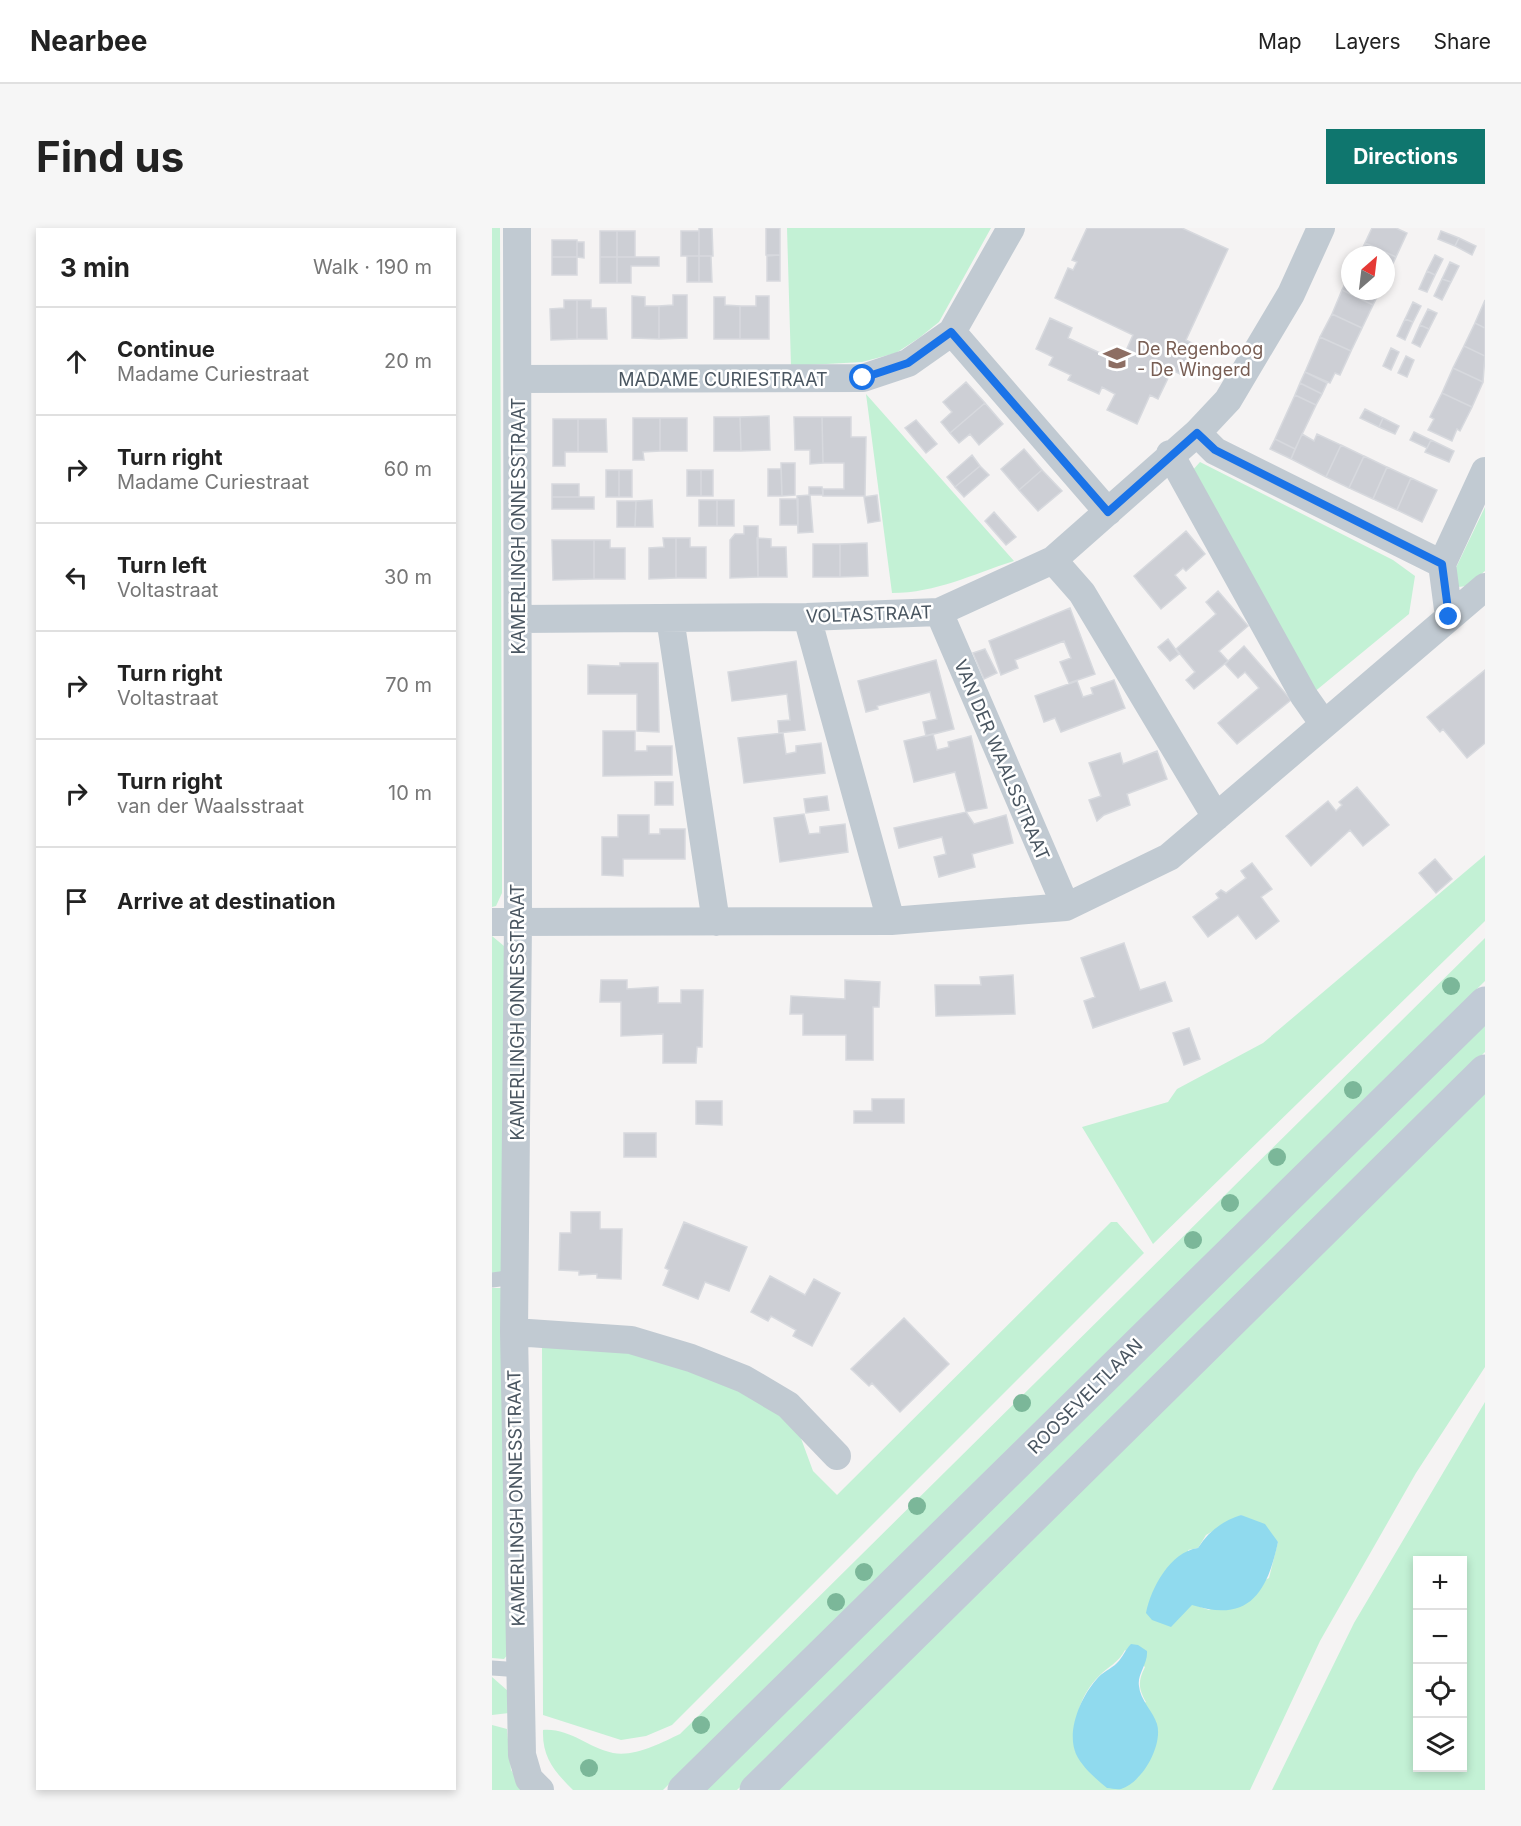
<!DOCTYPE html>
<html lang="en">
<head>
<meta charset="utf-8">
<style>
  :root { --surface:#fff; --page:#f6f6f6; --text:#222; --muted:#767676; --line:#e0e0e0; --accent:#0f766e }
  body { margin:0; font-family:Inter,sans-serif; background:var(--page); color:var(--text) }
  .controls { position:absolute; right:18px; bottom:18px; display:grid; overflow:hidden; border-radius:0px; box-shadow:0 3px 9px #0003 }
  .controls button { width:54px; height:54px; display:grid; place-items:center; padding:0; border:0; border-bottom:2px solid var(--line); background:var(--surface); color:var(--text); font:30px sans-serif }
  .compass { position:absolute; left:849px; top:18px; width:54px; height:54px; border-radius:50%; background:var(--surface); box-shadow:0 3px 9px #0003; rotate:28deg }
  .stop { position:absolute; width:18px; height:18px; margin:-14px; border:4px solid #1a73e8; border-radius:50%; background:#fff }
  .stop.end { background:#1a73e8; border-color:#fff; box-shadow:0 2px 6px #0008 }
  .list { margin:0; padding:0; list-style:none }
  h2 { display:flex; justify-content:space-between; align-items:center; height:78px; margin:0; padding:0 24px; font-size:26px }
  h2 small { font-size:20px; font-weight:400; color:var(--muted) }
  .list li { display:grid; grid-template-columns:39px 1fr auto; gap:18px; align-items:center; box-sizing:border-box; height:108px; padding:0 24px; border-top:2px solid var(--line) }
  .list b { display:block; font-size:22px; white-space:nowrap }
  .list p { margin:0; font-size:20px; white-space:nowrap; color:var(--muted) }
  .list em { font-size:20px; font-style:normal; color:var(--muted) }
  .icon { flex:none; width:33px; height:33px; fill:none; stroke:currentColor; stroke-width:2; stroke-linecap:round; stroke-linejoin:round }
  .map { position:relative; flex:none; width:993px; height:1562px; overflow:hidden; border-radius:0px }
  header { display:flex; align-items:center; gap:36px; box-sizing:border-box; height:84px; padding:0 30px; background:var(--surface); border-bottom:2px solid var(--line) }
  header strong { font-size:28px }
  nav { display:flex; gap:33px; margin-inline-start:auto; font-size:21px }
  .intro { display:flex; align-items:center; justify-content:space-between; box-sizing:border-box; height:144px; padding:0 36px }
  h1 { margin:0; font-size:42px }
  .button { padding:15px 27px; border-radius:0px; background:var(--accent); color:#fff; font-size:21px; font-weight:700 }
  main { display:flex; gap:36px; padding:0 36px }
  aside { flex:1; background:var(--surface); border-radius:0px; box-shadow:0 3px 9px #0003 }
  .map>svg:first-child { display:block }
  .green { fill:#c3f1d5; fill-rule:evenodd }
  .water { fill:#90daee }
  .building { fill:#cdcfd5; stroke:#d7d9de; stroke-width:1.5 }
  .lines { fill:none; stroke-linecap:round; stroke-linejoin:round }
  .lane { stroke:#c1cad2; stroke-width:15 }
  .street { stroke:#c1cad2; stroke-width:28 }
  .secondary { stroke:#c1cbd6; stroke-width:33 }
  .tree { fill:#7bb799 }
  .route { stroke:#1a73e8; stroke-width:8 }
  .labels { text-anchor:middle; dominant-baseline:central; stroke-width:5; stroke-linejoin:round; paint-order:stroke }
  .education-label { font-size:18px; fill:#785e54; stroke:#fff; text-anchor:start }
  .street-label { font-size:18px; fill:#4a5661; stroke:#fff }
</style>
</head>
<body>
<header>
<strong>Nearbee</strong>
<nav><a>Map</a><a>Layers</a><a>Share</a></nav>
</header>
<div class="intro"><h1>Find us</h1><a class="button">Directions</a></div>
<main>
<aside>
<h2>3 min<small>Walk · 190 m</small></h2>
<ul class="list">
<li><svg class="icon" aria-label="ahead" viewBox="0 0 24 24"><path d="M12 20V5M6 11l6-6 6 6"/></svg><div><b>Continue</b><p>Madame Curiestraat</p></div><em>20 m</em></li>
<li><svg class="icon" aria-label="right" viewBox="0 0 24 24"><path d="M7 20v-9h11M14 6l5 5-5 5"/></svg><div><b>Turn right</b><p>Madame Curiestraat</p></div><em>60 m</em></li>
<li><svg class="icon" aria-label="left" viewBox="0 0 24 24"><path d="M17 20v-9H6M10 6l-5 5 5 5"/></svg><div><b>Turn left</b><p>Voltastraat</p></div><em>30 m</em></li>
<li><svg class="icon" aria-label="right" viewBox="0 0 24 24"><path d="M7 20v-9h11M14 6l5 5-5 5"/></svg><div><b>Turn right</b><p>Voltastraat</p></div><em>70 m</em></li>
<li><svg class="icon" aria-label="right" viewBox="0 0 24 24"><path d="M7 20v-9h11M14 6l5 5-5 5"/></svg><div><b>Turn right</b><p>van der Waalsstraat</p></div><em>10 m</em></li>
<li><svg class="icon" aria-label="arrive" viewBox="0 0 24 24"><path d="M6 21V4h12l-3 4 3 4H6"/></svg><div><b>Arrive at destination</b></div></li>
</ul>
</aside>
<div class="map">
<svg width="993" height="1562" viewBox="0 0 993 1562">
  <rect width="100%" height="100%" fill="#f5f3f3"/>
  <!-- green -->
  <path class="green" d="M 0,0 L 8,0 L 10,611 L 10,665 L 4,678 L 0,679 Z
    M 295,0 L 499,0 L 447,94 L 427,110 L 404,125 L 370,134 L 299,138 Z
    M 374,166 L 522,333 C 481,346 444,365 400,365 Z
    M 708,234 L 901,332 L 923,348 L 917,386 L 821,465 L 699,244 Z
    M 993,279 L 993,343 L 975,358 L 966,359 L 961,346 Z
    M 993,627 L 993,693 L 661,1016 L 590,899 L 676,874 L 685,861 L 771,815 Z
    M 0,708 L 12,718 L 16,1044 L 0,1046 Z
    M 993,710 L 993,753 L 171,1562 L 81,1562 C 63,1544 50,1530 51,1502 C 78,1500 96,1520 121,1525 C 143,1529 169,1515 188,1506 Z
    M 993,791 L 993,824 L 245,1562 L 211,1562 Z
    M 993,864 L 993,1139 L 924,1245 L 828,1413 L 758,1562 L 284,1562 ZM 749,1287 L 786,1314 L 777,1350 L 717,1382 L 700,1376 L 696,1322 L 706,1320 L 714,1307 ZM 633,1422 L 653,1439 C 646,1453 646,1460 654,1474 L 583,1524 C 581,1496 586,1469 607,1448 C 617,1438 626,1435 633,1422 Z
    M 619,994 L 625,994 L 652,1025 L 180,1497 L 154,1508 L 129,1512 L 51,1487 L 50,1117 L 152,1126 L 265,1167 L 307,1205 L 321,1243 L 345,1267 Z
    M 0,1060 L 14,1060 L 18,1424 L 12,1431 L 0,1430 Z
    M 993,1174 L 993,1562 L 780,1562 L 862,1395 ZM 926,1332 L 970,1332 L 970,1540 L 926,1540 Z
    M 0,1449 L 16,1463 L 17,1485 L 0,1487 Z
    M 0,1497 L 15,1501 L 19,1542 L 32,1562 L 0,1562 Z"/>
  <!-- water -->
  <path class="water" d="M 749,1287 L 773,1296 L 786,1314 C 775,1365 757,1395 700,1377 L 679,1399 L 660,1392 L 654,1385 C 659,1360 678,1324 706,1320 C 716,1304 730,1293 749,1287 Z
    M 639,1416 L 646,1417 L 655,1423 C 656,1436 645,1446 647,1458 C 648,1472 661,1483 665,1496 C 671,1517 651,1554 629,1561 C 625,1562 619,1560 615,1560 C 604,1551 590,1539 584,1526 C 574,1503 589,1469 604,1452 C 610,1444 619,1441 625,1435 C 631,1429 633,1422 639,1416 Z"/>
  <!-- building -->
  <path class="building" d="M 207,0 L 220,0 L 221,28 L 207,28 Z
    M 274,0 L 288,0 L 288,27 L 274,27 Z
    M 595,0 L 690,0 L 736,21 L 694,112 L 702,116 L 688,146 L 680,142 L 666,171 L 658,167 L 645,196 L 615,182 L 623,166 L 610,159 L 607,166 L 576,152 L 579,147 L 557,137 L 561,129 L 544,121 L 558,90 L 580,100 L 576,110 L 621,131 L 625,124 L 632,127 L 641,107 L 563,70 L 576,40 L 581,42 L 585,34 L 580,32 Z
    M 880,0 L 904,0 L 915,5 L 904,29 L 873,15 Z
    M 108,3 L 125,3 L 125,29 L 108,29 Z
    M 125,3 L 143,3 L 143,29 L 125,29 Z
    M 189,3 L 207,3 L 207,28 L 189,28 Z
    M 949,3 L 967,10 L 963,18 L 946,11 Z
    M 967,10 L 984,18 L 980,27 L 963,18 Z
    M 60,12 L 85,12 L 85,29 L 60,29 Z
    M 85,14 L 92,14 L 92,30 L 85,29 Z
    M 873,15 L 904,29 L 894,50 L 894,27 L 867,27 Z
    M 288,27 L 288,53 L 275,53 L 275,28 Z
    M 943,27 L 951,31 L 943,47 L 935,43 Z
    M 195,28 L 207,28 L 207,54 L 195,54 Z
    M 207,28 L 219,28 L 220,54 L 207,54 Z
    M 60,29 L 85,29 L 85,47 L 60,47 Z
    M 108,29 L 125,29 L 125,55 L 108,55 Z
    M 125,29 L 167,29 L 167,38 L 139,38 L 139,55 L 125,55 Z
    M 958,34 L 967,38 L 959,54 L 950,51 Z
    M 935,43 L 943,47 L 935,64 L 927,61 Z
    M 858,46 L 858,63 L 888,63 L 881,77 L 850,62 Z
    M 950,51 L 959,54 L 950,72 L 942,68 Z
    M 850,62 L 881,77 L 870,100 L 840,86 Z
    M 181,67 L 195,67 L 195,110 L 167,111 L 167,78 L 181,77 Z
    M 140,68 L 153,69 L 153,78 L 167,78 L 167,111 L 140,110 Z
    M 264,68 L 277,68 L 277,111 L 248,111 L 248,78 L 264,78 Z
    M 222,69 L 233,69 L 233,77 L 248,78 L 248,111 L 222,111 Z
    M 72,72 L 85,72 L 85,111 L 59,112 L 58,81 L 72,80 Z
    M 85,72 L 99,72 L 99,80 L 114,80 L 115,111 L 85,111 Z
    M 993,72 L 993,100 L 983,95 Z
    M 921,74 L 929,78 L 921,94 L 913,91 Z
    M 936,81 L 945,85 L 937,101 L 928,97 Z
    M 840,86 L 870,100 L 859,123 L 828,109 Z
    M 913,91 L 921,94 L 913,112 L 905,108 Z
    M 983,95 L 993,100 L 993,128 L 972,118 Z
    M 928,97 L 937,101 L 928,119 L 920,115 Z
    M 828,109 L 859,123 L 848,147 L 843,145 L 838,155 L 813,144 Z
    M 972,118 L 993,128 L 991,154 L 961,140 Z
    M 899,120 L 907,124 L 899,142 L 891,138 Z
    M 914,128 L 922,132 L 915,149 L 906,145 Z
    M 961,140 L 991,154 L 980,179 L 950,165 Z
    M 813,144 L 835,155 L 830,166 L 808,155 Z
    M 474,154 L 493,175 L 458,205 L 449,194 L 460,184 L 451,174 Z
    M 808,155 L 830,166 L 824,177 L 803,167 Z
    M 950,165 L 980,179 L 968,203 L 965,201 L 960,213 L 936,202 L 942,191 L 938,189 Z
    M 803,167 L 824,177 L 803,221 L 783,211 Z
    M 493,175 L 511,196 L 487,217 L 478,206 L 467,215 L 458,205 Z
    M 873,181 L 891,190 L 887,199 L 868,190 Z
    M 277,188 L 278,222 L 249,223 L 248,189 Z
    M 222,189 L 248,189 L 249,223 L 222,223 Z
    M 302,189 L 330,189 L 331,235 L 318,236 L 318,222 L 303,222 Z
    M 330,189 L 359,189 L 359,209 L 374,209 L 373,268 L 331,268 L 331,261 L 352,261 L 352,235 L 331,235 Z
    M 141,190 L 168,190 L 168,223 L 151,224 L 152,232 L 141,232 Z
    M 168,190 L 195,190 L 195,223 L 168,223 Z
    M 891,190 L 907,198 L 903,206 L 887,199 Z
    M 61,191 L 86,191 L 86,224 L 73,224 L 73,238 L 61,238 Z
    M 86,191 L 114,191 L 115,224 L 86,224 Z
    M 424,192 L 445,216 L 434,225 L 413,200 Z
    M 922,204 L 939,212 L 935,220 L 918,212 Z
    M 810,206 L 822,213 L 825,206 L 849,217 L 834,249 L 799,231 Z
    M 783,211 L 803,221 L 799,231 L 778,221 Z
    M 939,212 L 962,223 L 957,234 L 933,224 Z
    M 849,217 L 872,228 L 857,260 L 834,249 Z
    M 532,221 L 550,242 L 527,262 L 509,241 Z
    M 480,227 L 488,238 L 463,259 L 455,249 Z
    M 872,228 L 895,239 L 881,271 L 857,260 Z
    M 289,235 L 303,235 L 303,267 L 290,268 Z
    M 488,238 L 497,247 L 472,269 L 463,259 Z
    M 895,239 L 919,250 L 905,282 L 881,271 Z
    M 276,241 L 289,241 L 290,268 L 276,268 Z
    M 114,242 L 127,242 L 127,269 L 114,269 Z
    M 127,242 L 140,242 L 140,269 L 127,269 Z
    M 195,242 L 209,242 L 209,268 L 195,268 Z
    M 209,242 L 221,242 L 221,268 L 209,268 Z
    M 550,242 L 570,263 L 546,283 L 527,262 Z
    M 919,250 L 945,262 L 930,294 L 905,282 Z
    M 60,256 L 87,256 L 87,269 L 60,269 Z
    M 317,259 L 330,259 L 331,267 L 317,267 Z
    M 318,267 L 321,304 L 306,305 L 305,268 Z
    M 385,267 L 388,293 L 376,295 L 372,269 Z
    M 60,269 L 102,269 L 102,281 L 60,281 Z
    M 288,271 L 306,271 L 306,297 L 288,297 Z
    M 160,272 L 161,299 L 143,299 L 144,273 Z
    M 207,272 L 225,272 L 225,298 L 207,298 Z
    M 225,272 L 242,272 L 242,298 L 225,298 Z
    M 125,273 L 144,273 L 143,299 L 125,299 Z
    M 502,284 L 524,309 L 514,317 L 493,293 Z
    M 252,298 L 266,298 L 266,349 L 238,350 L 238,312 L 243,306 L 252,306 Z
    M 694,303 L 713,326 L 694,343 L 691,340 L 683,347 L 694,360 L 669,381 L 642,348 Z
    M 171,310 L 184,310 L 184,350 L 157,351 L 157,320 L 172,319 Z
    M 184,310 L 198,310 L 198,319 L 214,319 L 214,350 L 184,350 Z
    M 265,310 L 279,311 L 279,319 L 294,319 L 295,349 L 266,349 Z
    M 60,312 L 102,312 L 102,351 L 61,352 Z
    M 102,312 L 118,312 L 118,320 L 133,320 L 133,351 L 102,351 Z
    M 375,315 L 376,348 L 348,349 L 348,316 Z
    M 321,316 L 348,316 L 348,349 L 321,349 Z
    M 726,363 L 756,398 L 727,423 L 736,433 L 702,461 L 694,452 L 703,444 L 684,421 L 724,386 L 714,374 Z
    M 578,380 L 603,446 L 577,455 L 568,434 L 579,430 L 572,413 L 523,432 L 526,440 L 509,447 L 497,413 Z
    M 676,411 L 687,426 L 678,433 L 666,419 Z
    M 752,418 L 799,472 L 745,516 L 726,495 L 767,460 L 753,444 L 746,450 L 733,436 Z
    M 493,421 L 505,445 L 492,451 L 481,425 Z
    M 444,432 L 462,501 L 434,508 L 431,494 L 445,491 L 438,464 L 385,478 L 386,481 L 374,484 L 366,453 Z
    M 304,433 L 313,502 L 287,505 L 286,493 L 298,492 L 295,466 L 240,473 L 236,444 Z
    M 128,435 L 166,435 L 167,504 L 145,503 L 145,466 L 96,466 L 96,437 L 128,438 Z
    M 993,442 L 993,515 L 975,530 L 951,501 L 948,504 L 935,489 Z
    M 622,452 L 633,480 L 569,504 L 563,490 L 552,494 L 543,468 L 585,453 L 591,469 L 601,466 L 599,460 Z
    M 111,503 L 143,503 L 143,523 L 155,523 L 155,518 L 180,518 L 180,547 L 111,548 Z
    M 291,505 L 294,526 L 304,524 L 304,518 L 329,515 L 333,545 L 252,555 L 246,510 Z
    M 441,506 L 445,522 L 457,519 L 456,514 L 479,508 L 495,580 L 474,584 L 463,544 L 422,554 L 412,513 Z
    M 665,523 L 675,551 L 635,566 L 638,577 L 612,587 L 605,593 L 597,572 L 609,568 L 597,535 L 628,525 L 631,536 Z
    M 163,554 L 181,554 L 181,577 L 163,577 Z
    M 865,559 L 897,597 L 871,618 L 858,602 L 819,638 L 794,608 L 836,573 L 844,583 L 850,577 L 847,574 Z
    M 335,568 L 337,582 L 314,585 L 312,571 Z
    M 474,584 L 482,596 L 514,587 L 521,615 L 480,626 L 483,639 L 447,649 L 442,629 L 454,626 L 450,609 L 407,620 L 402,600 Z
    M 312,586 L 317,606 L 328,605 L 328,599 L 353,596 L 356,624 L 288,634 L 282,590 Z
    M 126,587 L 157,587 L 157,606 L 168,606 L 168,601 L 193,601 L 193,631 L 131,631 L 131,648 L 110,647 L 110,609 L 126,609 Z
    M 943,631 L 960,651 L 944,665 L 927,645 Z
    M 760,635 L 780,661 L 769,669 L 787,693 L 764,711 L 746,687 L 716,709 L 701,689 L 727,670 L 724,666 L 729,662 L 734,665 L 754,650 L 749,643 Z
    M 632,715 L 648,762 L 673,754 L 680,773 L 601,800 L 592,773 L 603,769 L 589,730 Z
    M 521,747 L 523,786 L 444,788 L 443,757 L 489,757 L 488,749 Z
    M 109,752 L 135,752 L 135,761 L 166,759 L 166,775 L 189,775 L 189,762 L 211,762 L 210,819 L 205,819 L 204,835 L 171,835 L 171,806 L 129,808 L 129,774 L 108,774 Z
    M 353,752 L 388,754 L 387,779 L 381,779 L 381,832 L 354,832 L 354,807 L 311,807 L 311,786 L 298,786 L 299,768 L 353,771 Z
    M 697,800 L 708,831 L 692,837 L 681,805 Z
    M 380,871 L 412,871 L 412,895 L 362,895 L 362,883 L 380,883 Z
    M 204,873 L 230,873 L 230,897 L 204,896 Z
    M 132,905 L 164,905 L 164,929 L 132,929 Z
    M 79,984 L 108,984 L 108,1001 L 130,1001 L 129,1051 L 105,1050 L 105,1046 L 87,1047 L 87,1043 L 67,1042 L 68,1005 L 79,1005 Z
    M 192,994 L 255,1019 L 237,1063 L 213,1054 L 206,1071 L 171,1057 L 177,1042 L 173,1040 Z
    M 278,1048 L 313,1067 L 322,1051 L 348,1065 L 320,1118 L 301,1108 L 304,1102 L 279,1088 L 276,1093 L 259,1084 Z
    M 412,1090 L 457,1136 L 408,1184 L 380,1155 L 377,1158 L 359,1141 Z"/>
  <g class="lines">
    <!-- lane -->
    <path class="lane" d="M 0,1052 L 23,1049
      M 0,1440 L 27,1442"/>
    <!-- street -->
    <path class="street" d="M 25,0 L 26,694 L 22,1104 L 30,1527 L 37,1551 L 48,1562
      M 460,104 L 616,284
      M 26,151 L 371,150 L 416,135 L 460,104 L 519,0
      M 705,205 L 723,223 L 950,336
      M 678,226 L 812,468 L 831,495
      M 561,332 L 590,365 L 724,589
      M 950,336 L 993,243
      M 950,336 L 957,389
      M 447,384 L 574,679
      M 315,389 L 399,693
      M 178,390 L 224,694
      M 26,391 L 315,389 L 447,384 L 561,332 L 705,205 L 736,172 L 799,66 L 829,0
      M 0,694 L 399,693 L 574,679 L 677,629 L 993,359
      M 22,1104 L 139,1112 L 199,1130 L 252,1151 L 296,1177 L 345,1228"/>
    <!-- secondary -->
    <path class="secondary" d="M 192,1562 L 993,775
      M 264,1562 L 993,843"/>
  </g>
  <!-- trees -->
  <g class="tree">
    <circle cx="959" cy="758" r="9"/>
    <circle cx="861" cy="862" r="9"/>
    <circle cx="785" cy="929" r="9"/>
    <circle cx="738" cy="975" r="9"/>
    <circle cx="701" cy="1012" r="9"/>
    <circle cx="530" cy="1175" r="9"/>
    <circle cx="425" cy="1278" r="9"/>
    <circle cx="372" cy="1344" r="9"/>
    <circle cx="344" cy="1374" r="9"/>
    <circle cx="209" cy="1497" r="9"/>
    <circle cx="97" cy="1540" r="9"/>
  </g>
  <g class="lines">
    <!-- route -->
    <path class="route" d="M 371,150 L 416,135 L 459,104 L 616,284 L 705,205 L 723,222 L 950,336 L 957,389"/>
  </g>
  <!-- icons -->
  <defs>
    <symbol id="school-bare" viewBox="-9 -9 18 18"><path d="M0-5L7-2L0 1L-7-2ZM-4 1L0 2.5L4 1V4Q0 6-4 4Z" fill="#8d6e63" stroke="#fff" stroke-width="2.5" paint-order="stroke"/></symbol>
  </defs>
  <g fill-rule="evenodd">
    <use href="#school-bare" x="606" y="111" width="38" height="38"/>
  </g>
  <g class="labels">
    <!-- education labels -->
    <g class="education-label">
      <text x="645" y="120">De Regenboog<tspan x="645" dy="21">- De Wingerd</tspan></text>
    </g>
    <!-- street labels -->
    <g class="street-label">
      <text x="231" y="151">MADAME CURIESTRAAT</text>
      <text transform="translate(26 298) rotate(-90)">KAMERLINGH ONNESSTRAAT</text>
      <text transform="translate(377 386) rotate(-2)">VOLTASTRAAT</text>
      <text transform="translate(510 532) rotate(67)">VAN DER WAALSSTRAAT</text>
      <text transform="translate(25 784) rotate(-90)">KAMERLINGH ONNESSTRAAT</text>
      <text transform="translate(593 1168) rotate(-45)">ROOSEVELTLAAN</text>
      <text transform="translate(24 1270) rotate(-91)">KAMERLINGH ONNESSTRAAT</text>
    </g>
  </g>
</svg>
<div class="controls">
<button>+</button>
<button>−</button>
<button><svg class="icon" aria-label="locate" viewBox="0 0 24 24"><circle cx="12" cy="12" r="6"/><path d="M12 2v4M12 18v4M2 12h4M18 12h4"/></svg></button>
<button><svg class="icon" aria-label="layers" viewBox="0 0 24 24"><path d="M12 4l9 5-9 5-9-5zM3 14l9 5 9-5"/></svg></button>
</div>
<svg class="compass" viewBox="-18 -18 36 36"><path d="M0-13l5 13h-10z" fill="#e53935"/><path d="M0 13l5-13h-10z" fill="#767676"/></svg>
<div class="stop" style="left:371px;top:150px"></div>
<div class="stop end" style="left:957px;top:389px"></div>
</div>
</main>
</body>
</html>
